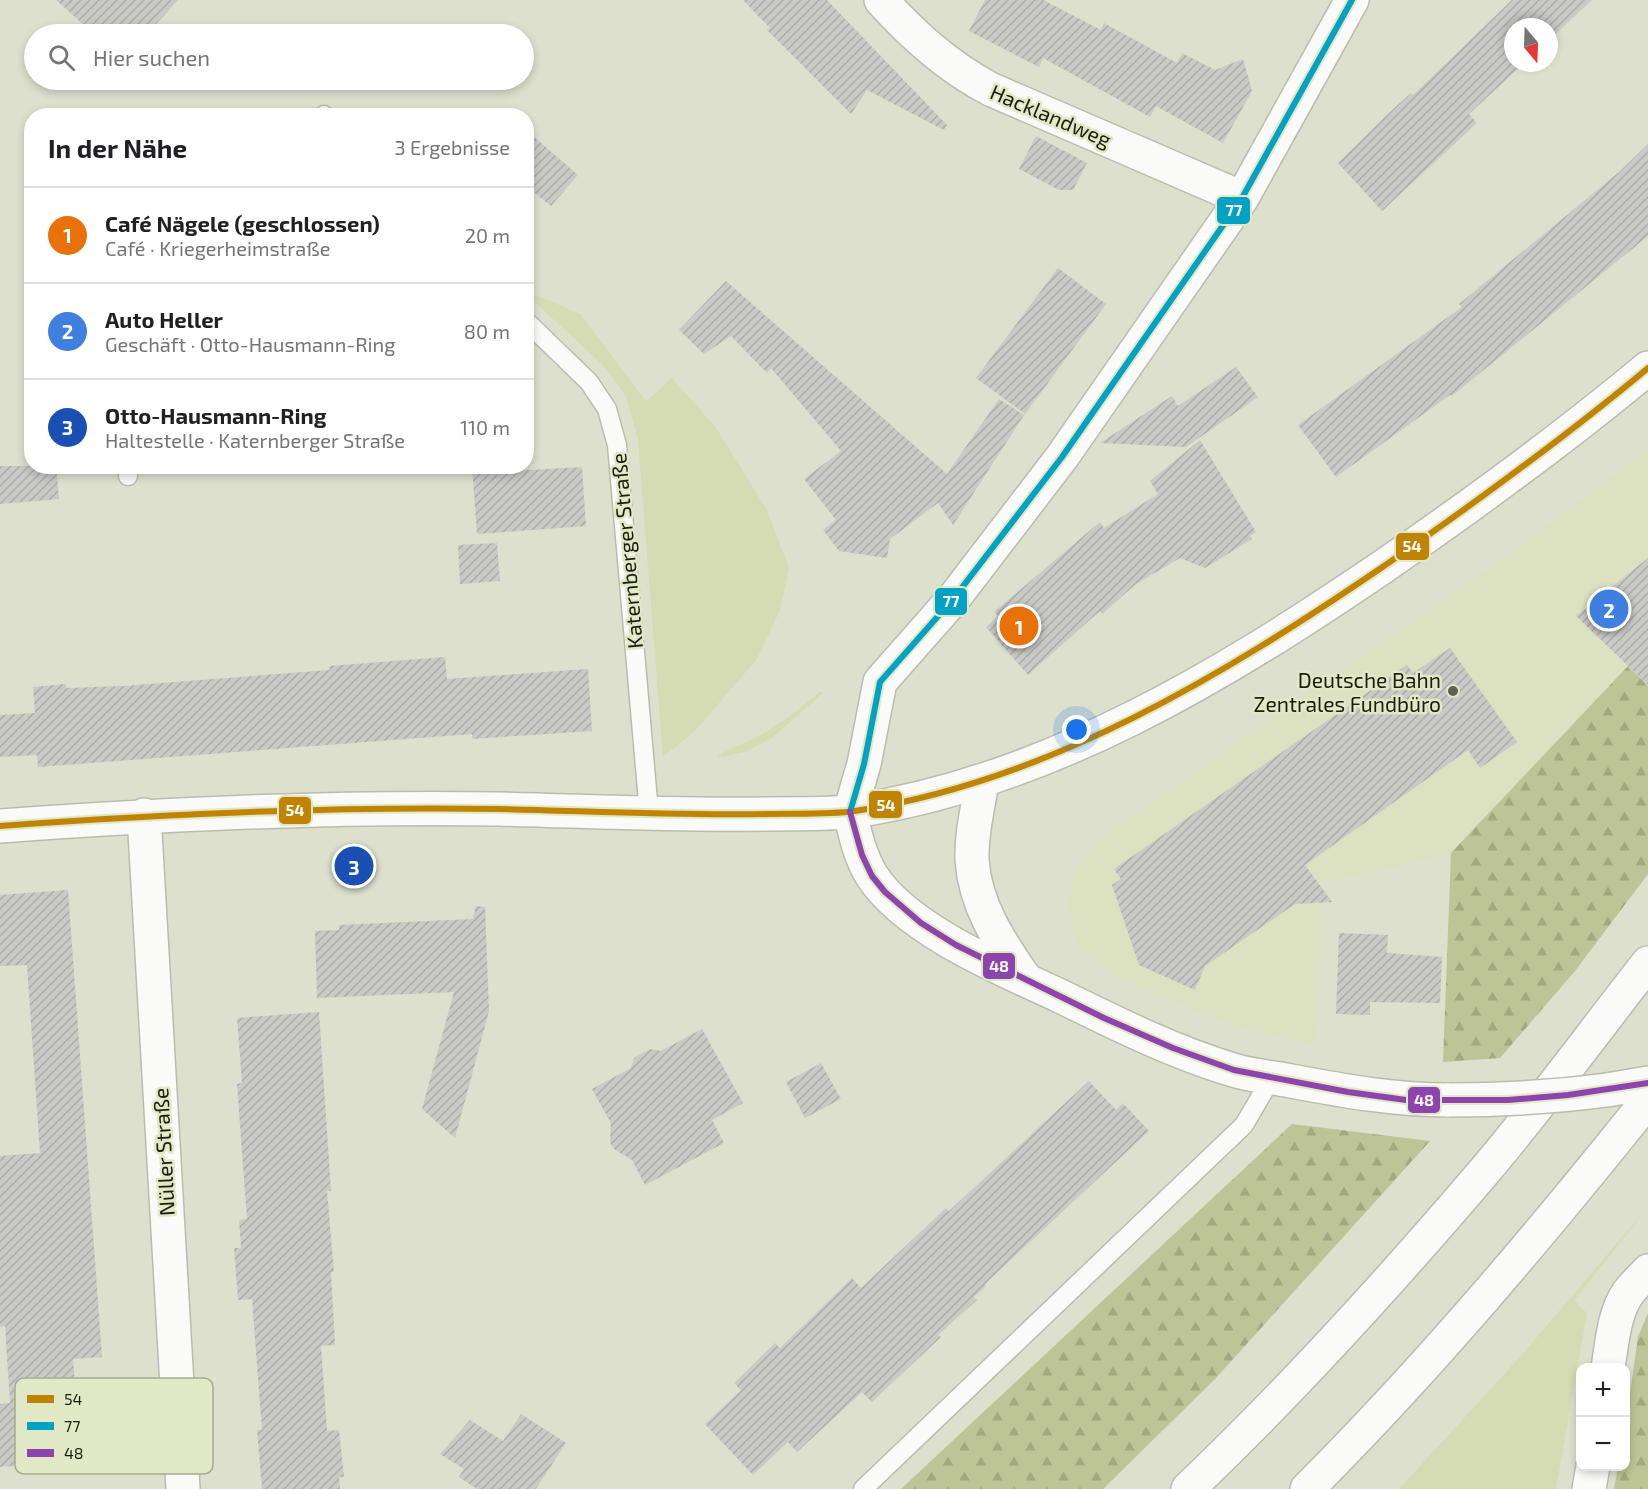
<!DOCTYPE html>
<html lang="de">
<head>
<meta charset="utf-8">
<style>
  :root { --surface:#fff; --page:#f2f2f2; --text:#202124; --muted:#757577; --line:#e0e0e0; --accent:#5f6152 }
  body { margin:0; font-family:"Exo 2",sans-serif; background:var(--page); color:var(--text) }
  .controls { position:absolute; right:18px; bottom:18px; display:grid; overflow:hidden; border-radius:12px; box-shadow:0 3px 9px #0003 }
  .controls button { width:54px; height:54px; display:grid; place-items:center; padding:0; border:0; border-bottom:2px solid var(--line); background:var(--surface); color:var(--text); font:30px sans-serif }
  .compass { position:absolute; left:1504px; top:18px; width:54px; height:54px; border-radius:50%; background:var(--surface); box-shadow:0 3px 9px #0003; rotate:161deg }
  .you { position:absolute; left:1077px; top:730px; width:21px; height:21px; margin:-15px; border:4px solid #fff; border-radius:50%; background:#1a73e8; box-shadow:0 0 0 9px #1a73e833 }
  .badge { display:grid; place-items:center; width:39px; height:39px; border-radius:50%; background:var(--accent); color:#fff; font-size:20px; font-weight:700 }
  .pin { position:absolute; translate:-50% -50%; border:3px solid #fff; box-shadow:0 2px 6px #0006 }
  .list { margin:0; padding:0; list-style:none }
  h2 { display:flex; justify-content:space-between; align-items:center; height:78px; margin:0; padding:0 24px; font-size:26px }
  h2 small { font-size:20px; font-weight:400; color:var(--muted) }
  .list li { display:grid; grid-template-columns:39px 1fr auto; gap:18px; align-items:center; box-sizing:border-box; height:96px; padding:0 24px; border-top:2px solid var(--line) }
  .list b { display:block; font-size:22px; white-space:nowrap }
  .list p { margin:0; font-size:20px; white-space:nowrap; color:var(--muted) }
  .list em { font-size:20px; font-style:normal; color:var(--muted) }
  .icon { flex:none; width:33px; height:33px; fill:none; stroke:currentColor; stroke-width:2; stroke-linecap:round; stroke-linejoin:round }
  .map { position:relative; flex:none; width:1648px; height:1489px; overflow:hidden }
  .search { position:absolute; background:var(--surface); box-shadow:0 3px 9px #0003; left:24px; top:24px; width:510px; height:66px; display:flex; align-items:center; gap:15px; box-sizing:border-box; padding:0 21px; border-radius:33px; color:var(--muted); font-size:22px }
  .panel { position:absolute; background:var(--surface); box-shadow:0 3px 9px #0003; left:24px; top:108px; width:510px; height:366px; border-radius:24px }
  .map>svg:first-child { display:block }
  .built { fill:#dbe1c1 }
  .green { fill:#d5dcb3 }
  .forest { fill:url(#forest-firs) }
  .building { fill:url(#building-hatch) }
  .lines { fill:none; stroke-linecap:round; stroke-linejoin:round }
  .service-casing { stroke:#babdae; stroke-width:21 }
  .minor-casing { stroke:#babdae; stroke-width:36 }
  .tertiary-casing { stroke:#babdae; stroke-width:36 }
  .motorway-casing { stroke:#babdae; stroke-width:36 }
  .service { stroke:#fafaf8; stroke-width:18 }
  .minor { stroke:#fafaf8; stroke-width:33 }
  .tertiary { stroke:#fafaf8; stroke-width:33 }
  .motorway { stroke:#fafaf8; stroke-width:33 }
  .tertiary-bridge-casing { stroke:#babdae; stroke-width:36; stroke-linecap:butt }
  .tertiary-bridge { stroke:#fafaf8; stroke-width:33 }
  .bus-1-casing { stroke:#e1e8c5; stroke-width:10 }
  .bus-2-casing { stroke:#e1e8c5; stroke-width:10 }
  .bus-3-casing { stroke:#e1e8c5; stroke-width:10 }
  .bus-1 { stroke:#c08404; stroke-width:6 }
  .bus-2 { stroke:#01a2c4; stroke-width:6 }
  .bus-3 { stroke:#8e44ad; stroke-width:6 }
  .poi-dot { fill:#5f6152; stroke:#e1e8c5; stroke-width:2 }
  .labels { text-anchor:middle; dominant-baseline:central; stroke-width:5; stroke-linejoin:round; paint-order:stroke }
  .street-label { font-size:21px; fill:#1b1d10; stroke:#e1e8c5 }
  .poi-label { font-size:21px; fill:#1b1d10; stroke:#e1e8c5; text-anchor:end }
  .key { fill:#e1e8c5; stroke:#a6ab8f; stroke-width:1.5 }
  .key-label { font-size:16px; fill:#1b1d10 }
  .line-badge { stroke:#e1e8c5; stroke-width:2 }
  .badge-label { font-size:16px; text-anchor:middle; font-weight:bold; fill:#fff }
</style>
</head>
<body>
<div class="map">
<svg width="1648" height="1489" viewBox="0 0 1648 1489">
  <defs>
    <pattern id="forest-firs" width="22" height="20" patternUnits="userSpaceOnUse" patternTransform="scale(1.5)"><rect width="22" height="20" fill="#bdc495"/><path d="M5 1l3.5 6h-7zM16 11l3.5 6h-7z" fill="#a2a87f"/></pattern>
    <pattern id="building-hatch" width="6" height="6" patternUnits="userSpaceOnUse" patternTransform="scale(1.5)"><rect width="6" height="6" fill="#c9c9c6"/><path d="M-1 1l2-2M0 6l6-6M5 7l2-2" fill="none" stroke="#acaca9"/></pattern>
  </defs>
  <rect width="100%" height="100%" fill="#dce0cd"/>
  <!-- built -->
  <path class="built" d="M 1648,449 L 1648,686 L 1628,666 L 1451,853 L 1323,883 L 1316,1045 L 1237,1026 L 1161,996 L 1109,971 L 1079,946 L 1067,905 L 1076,870 L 1101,838 L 1514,551 Z"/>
  <!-- green -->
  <path class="green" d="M 527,291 L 580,314 L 646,401 L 672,378 L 717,429 L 767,510 L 789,568 L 780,610 L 757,659 L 695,731 L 663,757 L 638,440 L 626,396 L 602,364 L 527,295 Z
    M 821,691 L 823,693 L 772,738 L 745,752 L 716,758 C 728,748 743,745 757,737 C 780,724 801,708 821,691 Z
    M 1648,1207 L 1574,1301 L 1587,1313 L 1556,1489 L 1399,1489 L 1520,1357 Z"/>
  <!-- forest -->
  <path class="forest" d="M 1628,666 L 1648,686 L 1648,874 L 1575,971 L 1500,1058 L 1443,1062 L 1451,853 Z
    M 1292,1124 L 1430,1141 L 1215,1379 L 1103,1489 L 901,1489 Z
    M 1648,1313 L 1648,1489 L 1614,1489 L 1618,1467 L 1626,1466 L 1626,1421 L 1638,1337 Z"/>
  <!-- building -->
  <path class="building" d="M 56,0 L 178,0 L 147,34 L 94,34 Z
    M 743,0 L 827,0 L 947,125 L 944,130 L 867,90 L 851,114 L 767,30 L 770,28 Z
    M 985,0 L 1043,0 L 1101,30 L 1104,23 L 1177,63 L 1182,53 L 1215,70 L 1243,59 L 1252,91 L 1223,143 L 1156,106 L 1150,117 L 1043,58 L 1039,67 L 969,31 Z
    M 1512,0 L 1592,0 L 1549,40 L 1549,27 L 1513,27 L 1513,63 L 1524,63 L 1469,114 L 1477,123 L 1382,211 L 1338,163 L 1390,112 L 1411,93 L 1413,95 Z
    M 526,130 L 578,175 L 551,206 L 526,186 Z
    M 1036,136 L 1087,163 L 1073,190 L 1059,190 L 1019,169 Z
    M 1648,144 L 1648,236 L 1452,396 L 1450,395 L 1336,477 L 1298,425 L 1462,307 L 1459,304 L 1619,172 Z
    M 1058,268 L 1106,304 L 1025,414 L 976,378 Z
    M 726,281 L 947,474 L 999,399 L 1024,415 L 953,525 L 938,503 L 890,539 L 887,558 L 839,551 L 823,530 L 836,520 L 804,479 L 841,451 L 771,368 L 767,373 L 731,336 L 704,354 L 679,330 Z
    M 1236,367 L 1258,397 L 1186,447 L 1100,443 L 1172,396 L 1178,406 Z
    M 1200,440 L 1256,532 L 1250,536 L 1252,539 L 1205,568 L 1180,558 L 1136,584 L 1102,614 L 1100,611 L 1028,675 L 986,627 L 998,616 L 994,612 L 1100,522 L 1104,528 L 1158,494 L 1150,481 Z
    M 0,466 L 56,466 L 59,499 L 0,504 Z
    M 472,466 L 510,466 L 510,471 L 582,467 L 586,526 L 477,534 Z
    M 497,543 L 500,581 L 460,584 L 458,545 Z
    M 1648,558 L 1648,685 L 1576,616 Z
    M 1450,648 L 1517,742 L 1480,768 L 1468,750 L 1305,865 L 1332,902 L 1295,904 L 1205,966 L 1195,990 L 1139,965 L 1112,885 L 1121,879 L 1114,869 L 1407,665 L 1413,673 Z
    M 445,657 L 447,679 L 588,669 L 592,731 L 472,739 L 472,734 L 38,767 L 37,755 L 0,757 L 0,715 L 35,713 L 33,687 L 66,684 L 66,688 L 123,686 L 330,670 L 329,666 Z
    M 68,890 L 102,1357 L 73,1359 L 78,1430 L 71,1431 L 74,1461 L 0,1467 L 0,1404 L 10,1403 L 5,1326 L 0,1327 L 0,1156 L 40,1153 L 27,965 L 0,966 L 0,895 Z
    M 476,906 L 485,907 L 489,1011 L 455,1138 L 422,1109 L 454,992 L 317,998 L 315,931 L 339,930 L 339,925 L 473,919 Z
    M 1339,933 L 1388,935 L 1387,953 L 1442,957 L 1440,1003 L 1370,1002 L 1370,1015 L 1336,1014 Z
    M 319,1012 L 331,1191 L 327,1191 L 334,1272 L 331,1272 L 335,1345 L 321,1346 L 327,1431 L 339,1430 L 344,1477 L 339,1477 L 340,1489 L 262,1489 L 257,1430 L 262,1430 L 252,1299 L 238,1300 L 234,1248 L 241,1248 L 239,1220 L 247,1219 L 237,1084 L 242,1083 L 237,1018 Z
    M 702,1029 L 743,1103 L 712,1120 L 724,1143 L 645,1185 L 632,1160 L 614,1149 L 610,1143 L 611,1123 L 592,1089 L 631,1068 L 634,1058 L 650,1049 L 661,1051 Z
    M 821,1063 L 841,1099 L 805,1118 L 786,1082 Z
    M 1089,1081 L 1116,1110 L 1123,1103 L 1149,1131 L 985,1284 L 986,1286 L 974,1297 L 977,1300 L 938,1335 L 941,1337 L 872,1402 L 862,1392 L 797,1452 L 788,1442 L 753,1475 L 705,1424 L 741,1390 L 734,1383 L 775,1343 L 780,1348 L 852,1278 L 861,1288 L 946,1208 L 949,1211 Z
    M 521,1414 L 566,1443 L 536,1489 L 477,1489 L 459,1477 L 464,1469 L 440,1454 L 470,1420 L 503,1441 Z"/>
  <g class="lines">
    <defs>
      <path id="service" d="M 324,115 L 325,116
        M 526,321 L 589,382 L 607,409 L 617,445 L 649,813
        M 128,476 L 129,466
        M 863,1489 L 1244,1125 L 1272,1077"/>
      <path id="minor" d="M 881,0 C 914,36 947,66 990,89 L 1242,198
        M 850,812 L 864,764 L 880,682 L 954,598 L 1062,457 L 1242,198 L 1352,0
        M 144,815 L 183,1489
        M 1608,1368 C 1612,1343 1614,1313 1628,1293 C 1634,1285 1642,1278 1648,1271
        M 1589,1489 L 1593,1466"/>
      <path id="tertiary" d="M 982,782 C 978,807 971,834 972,860 C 975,905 999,941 1024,977
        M 850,812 C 855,834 860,857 872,876 C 906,929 1002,969 1058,995 C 1115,1023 1173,1052 1233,1070 C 1252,1076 1272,1077 1291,1081 C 1344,1091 1395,1100 1449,1100
        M 0,826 C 166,814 332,806 499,809 C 588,811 677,816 766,814 C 795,813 826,815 855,811 C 1050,781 1224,675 1384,566 C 1475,503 1563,439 1648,368
        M 1607,1090 L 1648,1083"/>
      <path id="motorway" d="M 1188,1489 C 1292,1390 1389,1283 1482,1174 C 1540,1106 1593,1033 1648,963
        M 1307,1489 C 1429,1367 1540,1235 1648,1100"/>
    </defs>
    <!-- service casing -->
    <use href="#service" class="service-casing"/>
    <!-- minor casing -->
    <use href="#minor" class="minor-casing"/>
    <!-- tertiary casing -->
    <use href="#tertiary" class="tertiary-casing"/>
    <!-- motorway casing -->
    <use href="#motorway" class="motorway-casing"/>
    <!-- service -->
    <use href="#service" class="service"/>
    <!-- minor -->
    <use href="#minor" class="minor"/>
    <!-- tertiary -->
    <use href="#tertiary" class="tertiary"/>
    <!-- motorway -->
    <use href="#motorway" class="motorway"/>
    <defs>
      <path id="tertiary-bridge" d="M 1449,1100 C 1502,1100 1554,1097 1607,1090"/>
    </defs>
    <!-- tertiary-bridge casing -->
    <use href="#tertiary-bridge" class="tertiary-bridge-casing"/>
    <!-- tertiary-bridge -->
    <use href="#tertiary-bridge" class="tertiary-bridge"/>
    <defs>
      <path id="bus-1" d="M 0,826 C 166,814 332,806 499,809 C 588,811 677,816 766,814 C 795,813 826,815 855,811 C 1050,781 1224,675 1384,566 C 1475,503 1563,439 1648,368"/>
      <path id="bus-2" d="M 850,812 L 864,764 L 880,682 L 954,598 L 1062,457 L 1242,198 L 1352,0"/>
      <path id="bus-3" d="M 850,812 L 862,855 L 872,876 L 885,892 L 921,923 L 956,945 L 1104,1018 L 1173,1048 L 1234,1070 L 1348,1092 L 1406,1100 L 1508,1100 L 1568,1095 L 1648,1083"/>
    </defs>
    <!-- bus-1 casing -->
    <use href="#bus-1" class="bus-1-casing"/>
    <!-- bus-2 casing -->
    <use href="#bus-2" class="bus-2-casing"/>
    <!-- bus-3 casing -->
    <use href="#bus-3" class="bus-3-casing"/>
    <!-- bus-1 -->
    <use href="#bus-1" class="bus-1"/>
    <!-- bus-2 -->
    <use href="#bus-2" class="bus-2"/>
    <!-- bus-3 -->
    <use href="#bus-3" class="bus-3"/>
  </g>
  <!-- markers -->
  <circle class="poi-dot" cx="1453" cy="691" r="6"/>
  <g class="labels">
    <!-- street labels -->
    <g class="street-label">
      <text transform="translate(1051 115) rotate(23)">Hacklandweg</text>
      <text transform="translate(626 551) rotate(-95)">Katernberger Straße</text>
      <text transform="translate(163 1152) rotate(-93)">Nüller Straße</text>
    </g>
    <!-- poi labels -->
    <g class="poi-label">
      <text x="1441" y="679">Deutsche Bahn<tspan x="1441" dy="24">Zentrales Fundbüro</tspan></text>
    </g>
  </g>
  <!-- legend -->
  <rect x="15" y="1378" width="198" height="96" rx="9" class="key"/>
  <rect x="27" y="1395" width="27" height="8" fill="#c08404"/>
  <rect x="27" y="1422" width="27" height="8" fill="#01a2c4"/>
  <rect x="27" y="1449" width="27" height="8" fill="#8e44ad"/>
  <g class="key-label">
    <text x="64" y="1405">54</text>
    <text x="64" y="1432">77</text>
    <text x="64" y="1459">48</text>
  </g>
  <g class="line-badge">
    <rect x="1216" y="196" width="35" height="29" rx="6" fill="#01a2c4"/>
    <rect x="1395" y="532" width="35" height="29" rx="6" fill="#c08404"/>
    <rect x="934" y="587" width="34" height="29" rx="6" fill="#01a2c4"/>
    <rect x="868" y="790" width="35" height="29" rx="6" fill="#c08404"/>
    <rect x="278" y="796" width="34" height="29" rx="6" fill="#c08404"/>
    <rect x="982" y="952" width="34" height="28" rx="6" fill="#8e44ad"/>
    <rect x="1407" y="1086" width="34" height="28" rx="6" fill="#8e44ad"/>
  </g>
  <g class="badge-label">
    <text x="1234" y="216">77</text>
    <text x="1412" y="552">54</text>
    <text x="951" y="607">77</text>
    <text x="886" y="811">54</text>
    <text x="295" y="816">54</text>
    <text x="999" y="972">48</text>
    <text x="1424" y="1106">48</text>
  </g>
</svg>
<div class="controls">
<button>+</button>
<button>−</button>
</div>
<svg class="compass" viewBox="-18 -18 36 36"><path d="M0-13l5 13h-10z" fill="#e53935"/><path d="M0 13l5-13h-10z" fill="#757577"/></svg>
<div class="you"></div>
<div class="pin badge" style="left:1019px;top:626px;background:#e8710a">1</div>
<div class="pin badge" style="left:1609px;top:609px;background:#3f7fe0">2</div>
<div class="pin badge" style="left:354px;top:866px;background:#1a4fb4">3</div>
<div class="search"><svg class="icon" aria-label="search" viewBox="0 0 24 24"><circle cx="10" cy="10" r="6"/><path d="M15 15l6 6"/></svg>Hier suchen</div>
<section class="panel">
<h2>In der Nähe<small>3 Ergebnisse</small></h2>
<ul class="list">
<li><span class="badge" style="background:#e8710a">1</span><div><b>Café Nägele (geschlossen)</b><p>Café · Kriegerheimstraße</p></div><em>20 m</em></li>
<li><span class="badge" style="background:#3f7fe0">2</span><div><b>Auto Heller</b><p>Geschäft · Otto-Hausmann-Ring</p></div><em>80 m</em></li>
<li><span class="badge" style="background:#1a4fb4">3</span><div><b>Otto-Hausmann-Ring</b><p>Haltestelle · Katernberger Straße</p></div><em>110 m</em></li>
</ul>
</section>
</div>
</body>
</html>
